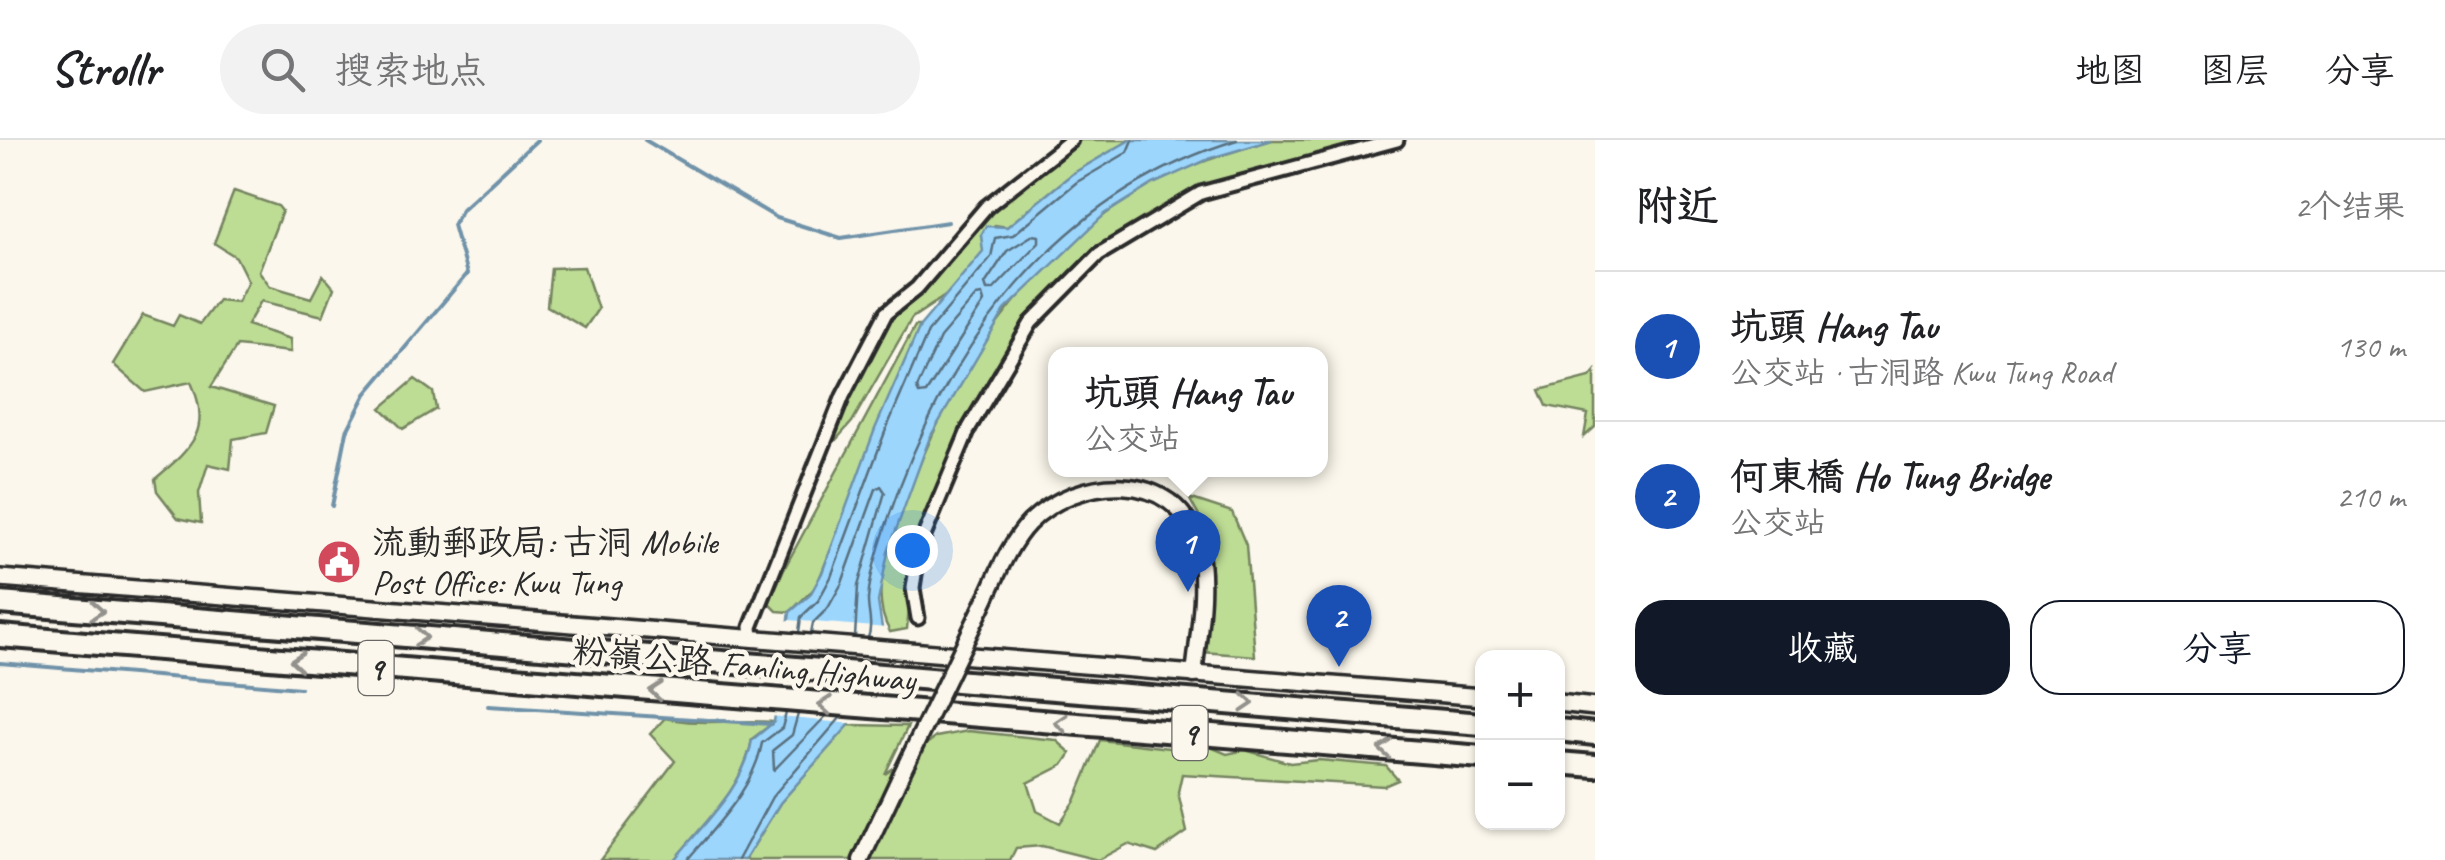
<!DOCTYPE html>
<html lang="zh">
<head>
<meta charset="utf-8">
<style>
  :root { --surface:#fff; --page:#f2f2f2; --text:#202124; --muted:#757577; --line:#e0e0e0; --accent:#111827 }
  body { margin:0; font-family:Caveat,"LXGW WenKai TC",sans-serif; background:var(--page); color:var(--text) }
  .controls { position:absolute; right:30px; bottom:30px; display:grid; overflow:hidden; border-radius:20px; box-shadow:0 2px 8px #0004 }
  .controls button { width:90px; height:90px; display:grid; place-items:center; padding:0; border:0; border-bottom:2px solid var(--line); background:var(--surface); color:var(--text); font:50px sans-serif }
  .you { position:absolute; left:912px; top:410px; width:35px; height:35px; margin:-25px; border:8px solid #fff; border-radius:50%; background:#1a73e8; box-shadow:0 0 0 15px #1a73e833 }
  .badge { display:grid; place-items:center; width:65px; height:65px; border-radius:50%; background:var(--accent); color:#fff; font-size:32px; font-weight:700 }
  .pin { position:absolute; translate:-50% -82px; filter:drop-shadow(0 2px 5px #0008) }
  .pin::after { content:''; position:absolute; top:52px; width:35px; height:30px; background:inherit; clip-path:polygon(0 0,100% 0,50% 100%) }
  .popup { position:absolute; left:1048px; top:207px; width:280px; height:130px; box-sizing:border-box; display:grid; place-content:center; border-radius:20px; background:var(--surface); filter:drop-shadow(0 2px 8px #0005); font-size:32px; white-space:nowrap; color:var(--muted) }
  .popup b { font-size:38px; color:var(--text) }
  .popup::after { content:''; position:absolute; left:50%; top:100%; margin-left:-20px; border:20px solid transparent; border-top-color:var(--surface) }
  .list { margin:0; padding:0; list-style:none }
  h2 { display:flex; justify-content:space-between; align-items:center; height:130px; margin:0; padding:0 40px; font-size:42px }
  h2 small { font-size:32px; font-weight:400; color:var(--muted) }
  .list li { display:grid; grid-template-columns:65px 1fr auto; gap:30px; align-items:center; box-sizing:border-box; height:150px; padding:0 40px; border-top:2px solid var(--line) }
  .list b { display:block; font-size:38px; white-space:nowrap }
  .list p { margin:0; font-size:32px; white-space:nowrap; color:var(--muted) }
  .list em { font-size:32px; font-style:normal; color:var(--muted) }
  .actions { display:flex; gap:20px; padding:30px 40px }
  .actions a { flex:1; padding:22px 0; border:2px solid var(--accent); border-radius:30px; text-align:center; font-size:35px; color:var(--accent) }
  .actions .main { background:var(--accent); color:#fff }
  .icon { flex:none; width:55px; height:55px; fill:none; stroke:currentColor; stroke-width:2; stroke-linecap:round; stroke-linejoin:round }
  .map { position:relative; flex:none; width:1595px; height:720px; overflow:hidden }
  header { display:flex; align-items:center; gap:60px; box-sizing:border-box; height:140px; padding:0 50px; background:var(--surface); border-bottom:2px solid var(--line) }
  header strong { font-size:48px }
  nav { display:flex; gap:55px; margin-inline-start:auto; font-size:35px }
  .search { width:700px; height:90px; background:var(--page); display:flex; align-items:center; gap:25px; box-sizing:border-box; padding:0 35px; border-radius:55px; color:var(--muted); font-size:38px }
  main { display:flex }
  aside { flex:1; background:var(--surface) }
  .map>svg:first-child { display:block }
  .green { fill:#bddc94; stroke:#748460; stroke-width:2.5 }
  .water { fill:#9cd6fd; stroke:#6f92a9; stroke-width:2.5 }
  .pier { fill:#fbf7ec }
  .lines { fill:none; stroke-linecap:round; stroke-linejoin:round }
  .shore { stroke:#586f7f; stroke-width:2.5 }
  .stream { stroke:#6f92a9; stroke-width:4 }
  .minor-casing { stroke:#2b2b2b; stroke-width:19 }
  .tertiary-casing { stroke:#2b2b2b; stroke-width:21 }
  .secondary-casing { stroke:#2b2b2b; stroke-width:22 }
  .motorway-casing { stroke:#2b2b2b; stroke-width:28 }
  .minor { stroke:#fbf7ec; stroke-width:11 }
  .tertiary { stroke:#fbf7ec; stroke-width:14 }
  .secondary { stroke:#fbf7ec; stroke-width:15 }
  .motorway { stroke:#fbf7ec; stroke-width:20 }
  .tertiary-bridge-casing { stroke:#2b2b2b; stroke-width:21; stroke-linecap:butt }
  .tertiary-bridge { stroke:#fbf7ec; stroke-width:14 }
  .oneway { stroke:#93918c }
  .labels { text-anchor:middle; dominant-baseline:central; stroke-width:9; stroke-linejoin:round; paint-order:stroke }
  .shield { fill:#fbf7ec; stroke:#696865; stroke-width:2.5 }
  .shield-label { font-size:32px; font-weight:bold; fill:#2b2b2b }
  .poi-label { font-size:35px; fill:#2b2b2b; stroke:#fbf7ec; text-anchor:start }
  .street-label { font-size:35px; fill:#2b2b2b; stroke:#fbf7ec }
</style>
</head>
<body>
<header>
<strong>Strollr</strong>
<div class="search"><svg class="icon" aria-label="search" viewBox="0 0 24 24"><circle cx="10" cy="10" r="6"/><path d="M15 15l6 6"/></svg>搜索地点</div>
<nav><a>地图</a><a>图层</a><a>分享</a></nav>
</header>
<main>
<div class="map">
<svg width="1595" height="720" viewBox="0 0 1595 720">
  <rect width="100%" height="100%" fill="#fbf7ec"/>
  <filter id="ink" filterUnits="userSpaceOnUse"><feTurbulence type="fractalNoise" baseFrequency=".01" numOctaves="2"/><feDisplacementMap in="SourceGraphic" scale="20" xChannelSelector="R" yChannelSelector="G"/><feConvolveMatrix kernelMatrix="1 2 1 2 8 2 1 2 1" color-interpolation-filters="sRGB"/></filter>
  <g filter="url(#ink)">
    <!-- green -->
    <path class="green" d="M 1080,0 L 1130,0 L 1072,34 L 1007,87 L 995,85 L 981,95 L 984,111 L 948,154 L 912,178 L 852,282 L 827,310 L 868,217 L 890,179 L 919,156 L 1005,59 Z
      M 1272,0 L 1382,0 L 1195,48 L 1096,109 L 1020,187 L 951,313 L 915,405 L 907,489 L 890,492 C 868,453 889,409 903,369 C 948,238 1026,115 1151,45 C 1189,24 1231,12 1272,0 Z
      M 234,51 L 278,66 L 282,71 L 259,131 L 270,146 L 311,158 L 323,135 L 334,148 L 323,176 L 261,161 L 247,185 L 290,199 L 291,212 L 237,206 L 211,247 L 274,266 L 266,293 L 233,299 L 230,329 L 208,324 L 199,353 L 201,383 L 178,378 L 157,351 L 155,339 C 191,308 213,291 191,242 L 145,252 L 113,224 L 143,175 L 173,186 L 179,175 L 200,184 L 218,160 L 237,162 L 248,141 L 236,117 L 214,103 Z
      M 584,127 L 598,169 L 585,188 L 547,166 L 551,128 Z
      M 915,186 L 920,186 L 816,447 L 790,472 L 777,471 L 769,463 L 783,431 Z
      M 1595,231 L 1595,287 L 1584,297 L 1588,274 L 1547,266 L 1540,250 L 1590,237 Z
      M 415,239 L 433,252 L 436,269 L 403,289 L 381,268 Z
      M 1189,358 L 1232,372 L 1246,405 L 1255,516 L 1202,512 L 1211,432 L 1208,393 Z
      M 665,578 C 701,586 737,579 774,582 L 752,599 C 744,648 704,683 674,720 L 600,720 L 675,621 L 650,594 Z
      M 849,585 L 908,586 L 885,634 L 936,597 L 968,591 L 1056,600 L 1071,613 L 1063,625 L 1028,643 L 1037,671 L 1060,683 L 1075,661 L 1100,600 L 1169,608 L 1206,605 L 1227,614 L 1245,610 L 1290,623 L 1319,620 L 1386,626 L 1398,640 L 1384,646 L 1182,634 L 1178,652 L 1187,692 L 1157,713 L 1128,704 L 1098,720 L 1042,706 L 1016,708 L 1010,720 L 745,720 L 780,663 Z"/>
    <!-- water -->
    <path class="water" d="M 1130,0 L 1272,0 L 1211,18 L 1153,44 L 1105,74 L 1005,170 L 930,297 L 888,412 L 878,462 L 882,488 L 849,585 L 780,663 L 745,720 L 674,720 C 704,683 744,648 752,600 L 774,582 L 790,472 L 810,455 L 822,433 L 875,289 L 920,186 L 983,111 L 981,95 L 986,86 L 1007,87 L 1072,34 Z"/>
    <!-- pier -->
    <path class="pier" d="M 789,480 L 887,488 L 854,584 L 770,576 L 785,482 Z"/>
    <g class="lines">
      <!-- shore -->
      <path class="shore" d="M 1033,95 L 1039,96 L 1039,102 L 993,150 L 987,150 L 985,144 L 1007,111 Z
        M 982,155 L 984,162 L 926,253 L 919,254 L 917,248 L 940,198 L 976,156 Z
        M 799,492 L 801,477 L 818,461 L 831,437 L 885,292 L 928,192 L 991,117 L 995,98 L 1013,95 L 1077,42 L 1128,12 L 1133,0
        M 811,493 L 813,483 L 828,468 L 842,443 L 876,349 L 881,346 L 885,352 L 858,446 L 855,497
        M 868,498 C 873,484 868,474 868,460 C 869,443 874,424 879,408 C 934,224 1046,58 1237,0
        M 798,574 L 792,595 L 773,610 L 774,630 L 826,576
        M 687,720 C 717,684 753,650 762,603 L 782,588 L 786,573
        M 738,720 L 772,657 L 841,577"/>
      <!-- stream -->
      <path class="stream" d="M 645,0 L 777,78 L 841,98 L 948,82
        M 332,366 L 347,291 L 366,254 L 467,134 L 453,85 L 462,69 L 537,0
        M 0,523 L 300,548
        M 488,566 L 771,584"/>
      <defs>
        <path id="minor" d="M 918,478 L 913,448 L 919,408 L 969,288 L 1031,183 L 1099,114 L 1201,53 L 1397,0
          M 752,497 L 751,487 L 843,256 L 886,173 L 917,148 L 986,67 L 1071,0"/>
        <path id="tertiary" d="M 981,469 C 995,441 1007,406 1029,383 C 1077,335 1176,326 1198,405 C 1208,444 1198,496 1194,535
          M 861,720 L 900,637"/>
        <path id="secondary" d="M 0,438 L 1482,557
          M 1558,563 L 1595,567"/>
        <path id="motorway" d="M 0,463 L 1482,584
          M 0,496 L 1482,617
          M 1558,590 L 1595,594
          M 1558,623 L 1595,626"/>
      </defs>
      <!-- minor casing -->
      <use href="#minor" class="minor-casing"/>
      <!-- tertiary casing -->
      <use href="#tertiary" class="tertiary-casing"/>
      <!-- secondary casing -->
      <use href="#secondary" class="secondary-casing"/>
      <!-- motorway casing -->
      <use href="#motorway" class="motorway-casing"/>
      <!-- minor -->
      <use href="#minor" class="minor"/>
      <!-- tertiary -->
      <use href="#tertiary" class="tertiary"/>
      <!-- secondary -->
      <use href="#secondary" class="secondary"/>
      <!-- motorway -->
      <use href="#motorway" class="motorway"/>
      <defs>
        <path id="tertiary-bridge" d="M 900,637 L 981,469"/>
      </defs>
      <!-- tertiary-bridge casing -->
      <use href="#tertiary-bridge" class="tertiary-bridge-casing"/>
      <!-- tertiary-bridge -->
      <use href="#tertiary-bridge" class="tertiary-bridge"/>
    </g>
    <!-- one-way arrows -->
    <defs><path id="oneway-chevron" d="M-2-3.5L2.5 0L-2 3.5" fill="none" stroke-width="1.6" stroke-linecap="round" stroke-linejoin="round" transform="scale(2.5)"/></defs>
    <g class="oneway">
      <use href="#oneway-chevron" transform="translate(97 471) rotate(5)"/>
      <use href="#oneway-chevron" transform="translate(421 497) rotate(5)"/>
      <use href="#oneway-chevron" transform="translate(297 521) rotate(-175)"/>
      <use href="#oneway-chevron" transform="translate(656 551) rotate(-175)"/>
      <use href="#oneway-chevron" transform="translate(1247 563) rotate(4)"/>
      <use href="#oneway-chevron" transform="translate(825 565) rotate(-175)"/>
      <use href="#oneway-chevron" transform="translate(1061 583) rotate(-176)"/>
      <use href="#oneway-chevron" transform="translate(1385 609) rotate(-175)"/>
    </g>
  </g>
  <!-- icons -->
  <defs>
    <symbol id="civic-disc" viewBox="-11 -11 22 22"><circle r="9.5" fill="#d1495b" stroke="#fbf7ec"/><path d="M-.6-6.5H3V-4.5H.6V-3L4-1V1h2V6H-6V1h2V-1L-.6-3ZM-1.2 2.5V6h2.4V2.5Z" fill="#fff"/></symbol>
  </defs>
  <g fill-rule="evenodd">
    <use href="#civic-disc" x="314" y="397" width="50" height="50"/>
  </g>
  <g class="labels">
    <!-- shield labels -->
    <g class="shield">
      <rect x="358.5" y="501" width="35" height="54" rx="8"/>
      <rect x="1172.5" y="566" width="35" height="54" rx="8"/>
    </g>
    <g class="shield-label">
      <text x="376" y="528">9</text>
      <text x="1190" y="593">9</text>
    </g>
    <!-- poi labels -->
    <g class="poi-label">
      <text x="372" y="402">流動郵政局: 古洞 Mobile<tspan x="372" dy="40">Post Office: Kwu Tung</tspan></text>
    </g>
    <!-- street labels -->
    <g class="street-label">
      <text transform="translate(744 525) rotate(5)">粉嶺公路 Fanling Highway</text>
    </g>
  </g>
</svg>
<div class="controls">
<button>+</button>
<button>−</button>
</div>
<div class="you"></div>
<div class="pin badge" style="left:1188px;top:452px;background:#1a4fb4">1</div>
<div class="popup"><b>坑頭 Hang Tau</b>公交站</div>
<div class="pin badge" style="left:1339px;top:527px;background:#1a4fb4">2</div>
</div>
<aside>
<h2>附近<small>2个结果</small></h2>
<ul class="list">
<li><span class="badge" style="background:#1a4fb4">1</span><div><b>坑頭 Hang Tau</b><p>公交站 · 古洞路 Kwu Tung Road</p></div><em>130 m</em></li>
<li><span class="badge" style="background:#1a4fb4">2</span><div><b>何東橋 Ho Tung Bridge</b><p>公交站</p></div><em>210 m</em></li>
</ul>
<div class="actions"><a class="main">收藏</a><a>分享</a></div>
</aside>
</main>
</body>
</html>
